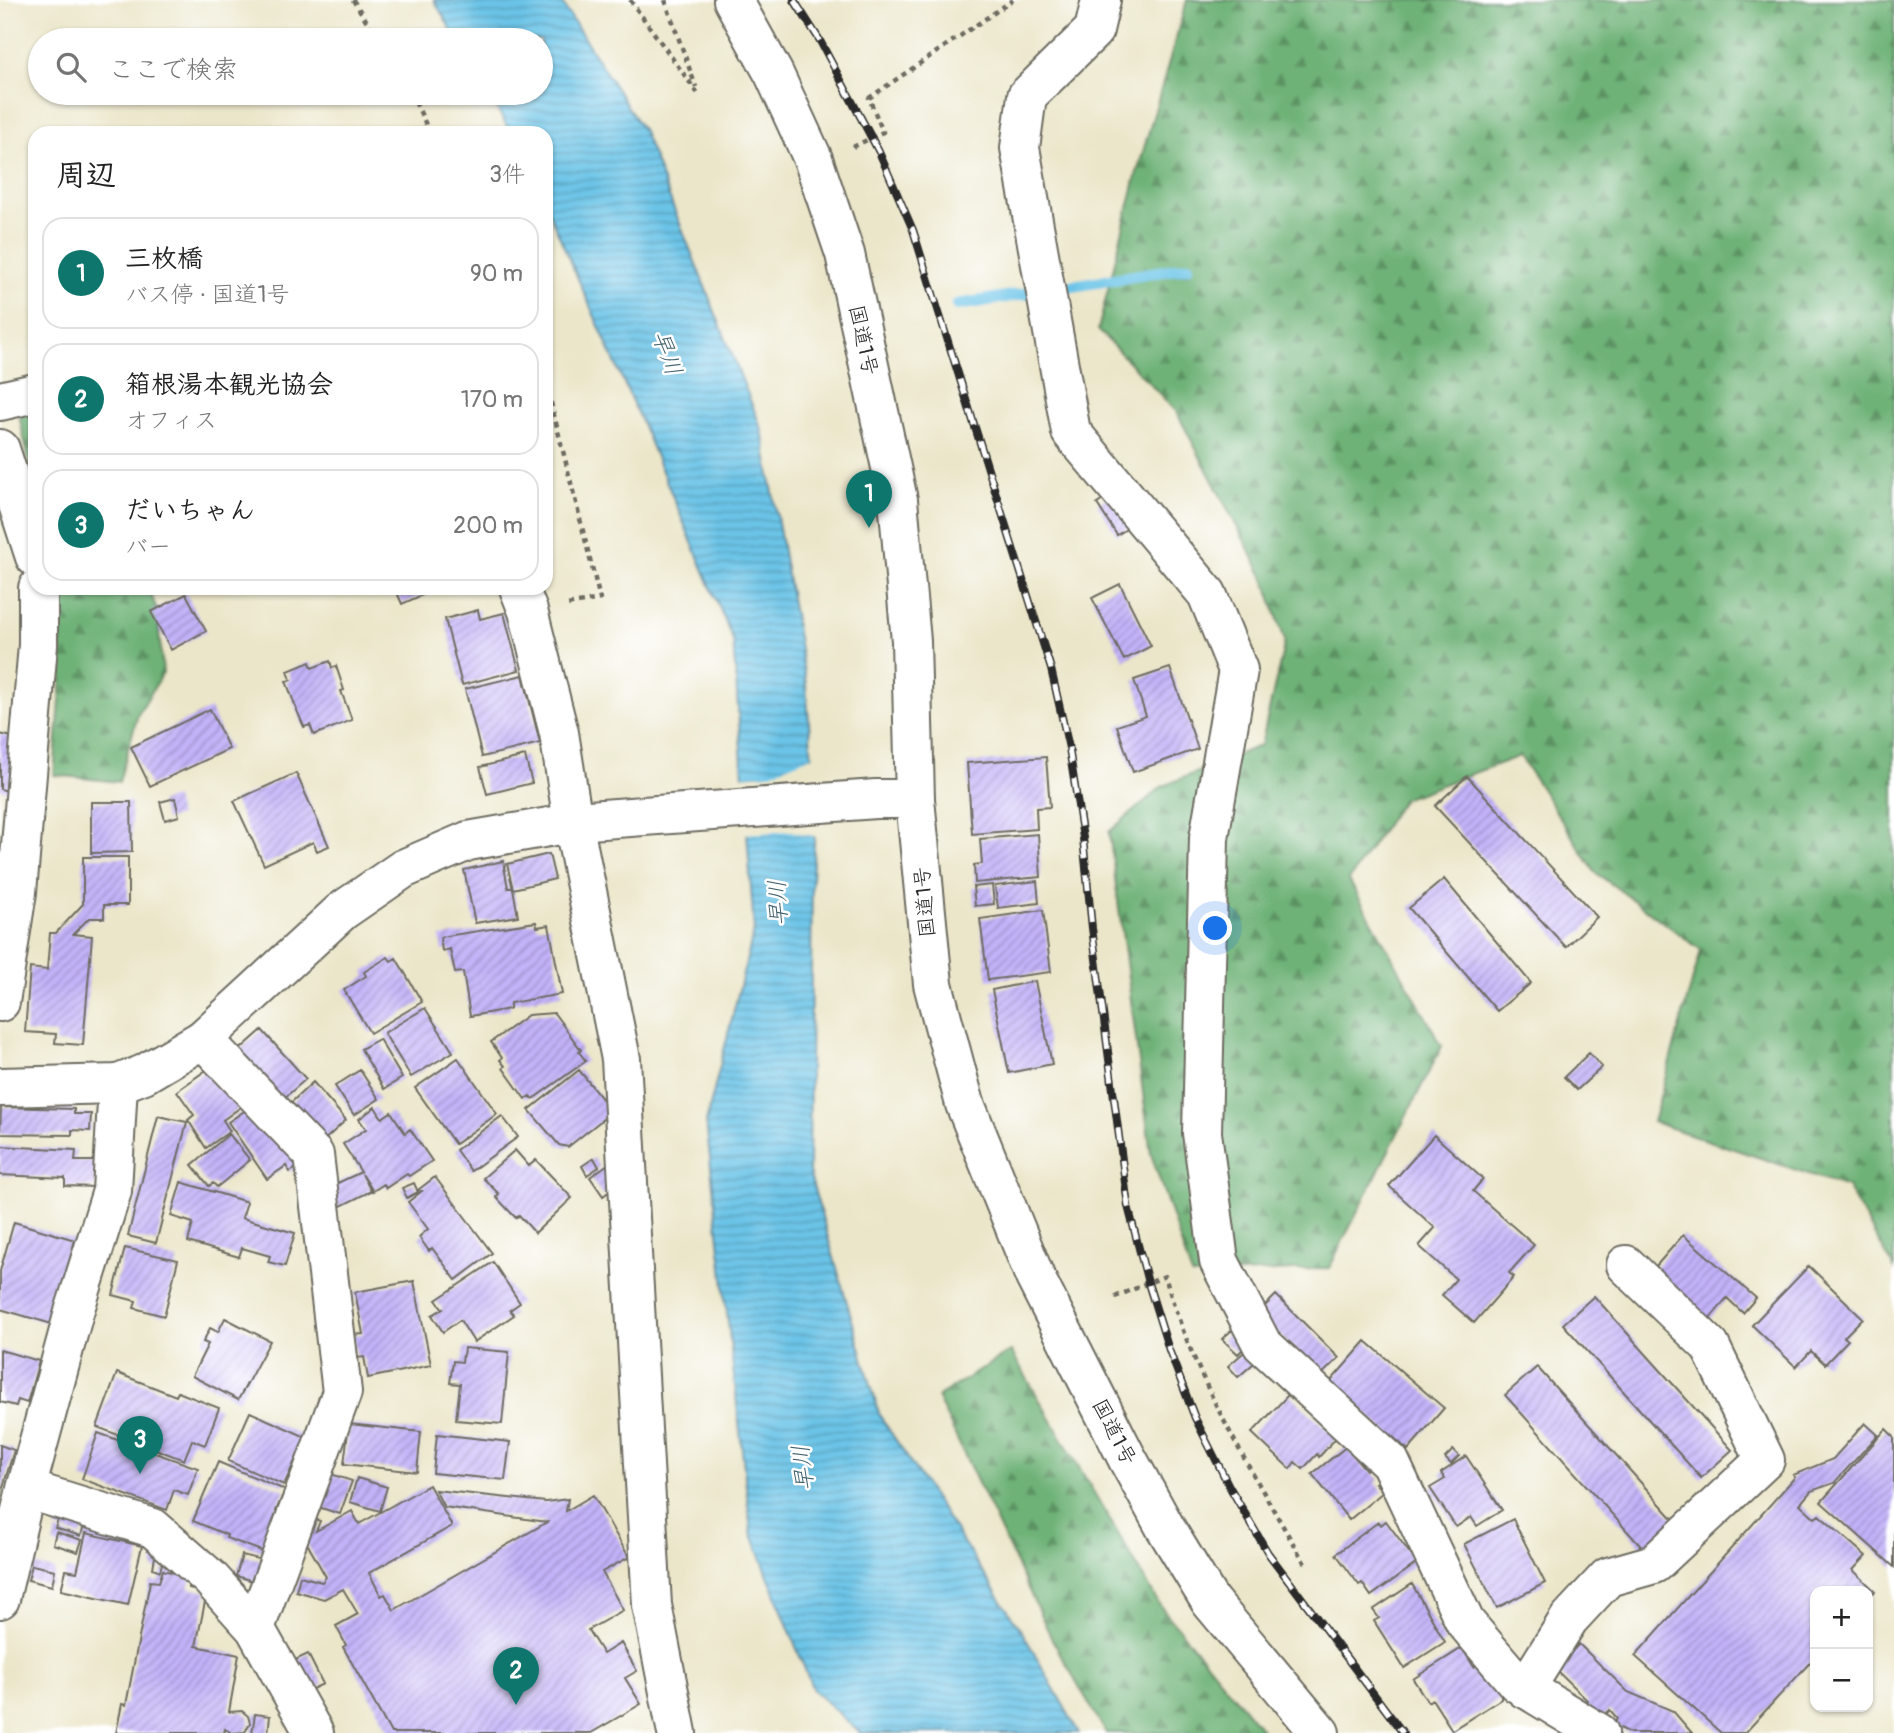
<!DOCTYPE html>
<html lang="ja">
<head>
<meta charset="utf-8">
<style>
  :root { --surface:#fff; --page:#f6f6f6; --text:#222; --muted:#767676; --line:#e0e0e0; --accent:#0f766e }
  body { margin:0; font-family:Pangolin,"Klee One",sans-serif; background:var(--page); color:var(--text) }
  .controls { position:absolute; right:21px; bottom:21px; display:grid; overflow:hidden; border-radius:14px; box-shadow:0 2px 5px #0004 }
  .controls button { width:63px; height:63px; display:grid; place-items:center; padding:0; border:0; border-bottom:2px solid var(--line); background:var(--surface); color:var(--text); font:35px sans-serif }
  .you { position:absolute; left:1216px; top:929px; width:24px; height:24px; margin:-18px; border:5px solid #fff; border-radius:50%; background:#1a73e8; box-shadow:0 0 0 10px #1a73e833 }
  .badge { display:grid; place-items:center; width:46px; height:46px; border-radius:50%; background:var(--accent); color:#fff; font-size:23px; font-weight:700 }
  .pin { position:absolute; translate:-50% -58px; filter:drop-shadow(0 2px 4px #0008) }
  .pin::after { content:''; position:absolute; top:37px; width:24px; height:21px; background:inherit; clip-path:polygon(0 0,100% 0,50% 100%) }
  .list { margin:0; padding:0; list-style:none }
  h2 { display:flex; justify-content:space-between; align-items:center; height:91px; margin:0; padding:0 28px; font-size:30px }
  h2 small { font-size:23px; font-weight:400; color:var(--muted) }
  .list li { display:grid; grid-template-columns:46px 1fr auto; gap:21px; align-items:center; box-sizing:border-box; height:112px; margin:0 14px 14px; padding:0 14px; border:2px solid var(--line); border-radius:21px }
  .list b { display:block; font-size:26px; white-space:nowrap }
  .list p { margin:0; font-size:23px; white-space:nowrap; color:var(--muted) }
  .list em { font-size:23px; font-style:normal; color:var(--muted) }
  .icon { flex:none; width:38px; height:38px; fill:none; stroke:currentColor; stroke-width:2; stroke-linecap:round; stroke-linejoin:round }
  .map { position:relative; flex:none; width:1894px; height:1733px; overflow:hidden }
  .search { position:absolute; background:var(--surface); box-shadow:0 2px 5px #0004; left:28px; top:28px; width:525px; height:77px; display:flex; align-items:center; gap:18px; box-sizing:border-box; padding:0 24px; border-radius:38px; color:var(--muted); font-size:26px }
  .panel { position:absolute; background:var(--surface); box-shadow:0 2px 5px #0004; left:28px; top:126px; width:525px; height:469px; border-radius:21px }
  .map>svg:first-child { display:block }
  .forest { fill:url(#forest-firs); stroke:#4c6e51; stroke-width:2 }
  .water { fill:url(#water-rules); stroke:#4b788a; stroke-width:2 }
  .pier { fill:#ebe6c9 }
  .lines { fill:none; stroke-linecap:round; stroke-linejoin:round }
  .stream { stroke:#6bc4e8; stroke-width:12 }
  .building { fill:url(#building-hatch) }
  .minor-casing { stroke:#6e6c62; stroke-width:42 }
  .major-casing { stroke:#6e6c62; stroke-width:42 }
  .highway-casing { stroke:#6e6c62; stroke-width:42 }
  .path { stroke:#6e6c62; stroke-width:4.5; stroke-dasharray:5 5; stroke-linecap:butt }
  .minor { stroke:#fff; stroke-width:38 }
  .major { stroke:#fff; stroke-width:38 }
  .highway { stroke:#fff; stroke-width:38 }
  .rail-casing { stroke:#2b2b2b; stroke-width:8 }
  .rail { stroke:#fff; stroke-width:5; stroke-dasharray:16; stroke-linecap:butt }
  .labels { text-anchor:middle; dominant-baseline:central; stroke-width:5; stroke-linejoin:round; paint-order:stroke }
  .street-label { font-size:21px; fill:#2b2b2b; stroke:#fff }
  .water-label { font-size:23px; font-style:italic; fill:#41616d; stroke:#fff }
</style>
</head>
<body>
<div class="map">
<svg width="1894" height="1733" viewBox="0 0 1894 1733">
  <defs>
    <pattern id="forest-firs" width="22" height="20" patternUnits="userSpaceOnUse" patternTransform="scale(1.75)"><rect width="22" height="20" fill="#6eb277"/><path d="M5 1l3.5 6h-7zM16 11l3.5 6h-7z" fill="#5b9162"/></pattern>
    <pattern id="water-rules" width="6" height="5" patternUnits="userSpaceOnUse" patternTransform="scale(1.75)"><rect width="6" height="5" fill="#6bc4e8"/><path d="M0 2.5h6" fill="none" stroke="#589fbc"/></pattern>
    <pattern id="building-hatch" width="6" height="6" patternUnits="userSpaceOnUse" patternTransform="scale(1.75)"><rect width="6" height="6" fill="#c3b2f9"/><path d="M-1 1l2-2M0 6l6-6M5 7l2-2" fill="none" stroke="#9f91ca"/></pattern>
  </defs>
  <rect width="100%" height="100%" fill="#fff"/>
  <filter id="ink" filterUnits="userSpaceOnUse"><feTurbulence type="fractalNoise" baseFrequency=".0143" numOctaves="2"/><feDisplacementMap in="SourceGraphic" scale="14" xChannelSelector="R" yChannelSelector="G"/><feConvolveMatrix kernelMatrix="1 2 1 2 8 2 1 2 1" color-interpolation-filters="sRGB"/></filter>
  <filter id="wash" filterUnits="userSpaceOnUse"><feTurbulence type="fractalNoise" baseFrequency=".00686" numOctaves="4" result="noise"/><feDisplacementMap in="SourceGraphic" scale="28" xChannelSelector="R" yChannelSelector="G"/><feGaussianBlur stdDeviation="1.57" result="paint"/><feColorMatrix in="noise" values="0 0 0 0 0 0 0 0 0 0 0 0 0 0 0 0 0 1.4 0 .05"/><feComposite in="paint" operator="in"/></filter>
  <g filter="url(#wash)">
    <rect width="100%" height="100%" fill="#ebe6c9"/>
    <!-- forest -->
    <path class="forest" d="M 1187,0 L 1894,0 L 1894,1268 L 1847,1187 L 1653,1122 L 1701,950 L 1595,872 L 1520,756 L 1403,799 L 1349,880 L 1442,1046 L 1329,1268 L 1192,1276 L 1151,1154 L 1109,832 L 1161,787 L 1261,745 L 1285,641 L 1265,580 L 1176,411 L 1098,330 L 1136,176 Z
      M 35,406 L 35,492 L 19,414 Z
      M 59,588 L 149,588 L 157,611 L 163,673 L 138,714 L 119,782 L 54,775 L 62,675 Z
      M 1011,1351 L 1161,1607 L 1264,1733 L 1106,1733 L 1053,1641 L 937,1397 Z"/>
    <!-- water -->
    <path class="water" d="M 434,0 L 560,0 L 643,131 L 762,430 L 806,684 L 816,810 L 812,879 L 809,1172 L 880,1416 L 1024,1635 L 1079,1733 L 860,1733 L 813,1690 L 751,1532 L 706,1122 L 754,930 L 733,640 L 643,426 L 546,206 L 546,133 L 511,133 L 488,93 L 541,93 L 541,40 L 457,40 Z"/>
    <!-- pier -->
    <path class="pier" d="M 815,755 L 819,810 L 818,837 L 790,831 L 744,834 L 739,776 L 768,774 Z"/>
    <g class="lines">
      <!-- stream -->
      <path class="stream" d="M 957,305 L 1188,267"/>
    </g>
    <g id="blocks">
      <!-- building -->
      <path class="building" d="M 1117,491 L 1137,522 L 1117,535 L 1097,504 Z
        M 1120,584 L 1151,646 L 1124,660 L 1092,598 Z
        M 395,588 L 438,588 L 402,604 Z
        M 186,594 L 206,631 L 171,650 L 151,612 Z
        M 478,610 L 480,619 L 504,613 L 519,670 L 462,685 L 445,619 Z
        M 330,661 L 332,668 L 336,666 L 344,690 L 341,691 L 352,720 L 314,735 L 310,725 L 304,727 L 298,713 L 286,681 L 291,680 L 288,671 L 310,662 L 312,668 Z
        M 1170,668 L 1198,749 L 1133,772 L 1117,726 L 1146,716 L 1134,680 Z
        M 523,675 L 540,743 L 482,757 L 465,689 Z
        M 210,709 L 229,749 L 150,786 L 131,747 Z
        M 0,734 L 20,739 L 8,791 L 0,789 Z
        M 525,756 L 532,783 L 487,794 L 480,767 Z
        M 1046,757 L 1050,807 L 1036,808 L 1037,829 L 972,834 L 967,763 Z
        M 296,773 L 329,846 L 317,851 L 313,842 L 264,865 L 234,801 Z
        M 1467,776 L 1597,917 L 1566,947 L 1435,806 Z
        M 175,798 L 179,816 L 165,820 L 160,802 Z
        M 91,802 L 131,802 L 132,852 L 91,853 Z
        M 1038,834 L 1041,877 L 975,883 L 974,865 L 982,864 L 980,839 Z
        M 549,854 L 555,879 L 513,889 L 507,864 Z
        M 83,857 L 128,857 L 128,905 L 104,905 L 104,918 L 89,918 L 73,934 L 92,936 L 83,1045 L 55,1043 L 56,1034 L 25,1032 L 30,968 L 47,970 L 50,933 L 56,933 L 83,904 Z
        M 503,861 L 508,888 L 513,888 L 518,916 L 475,923 L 464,870 Z
        M 1444,879 L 1531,983 L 1497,1011 L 1409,908 Z
        M 1037,881 L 1039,903 L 998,908 L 995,886 Z
        M 992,885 L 994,904 L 975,906 L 973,887 Z
        M 1043,910 L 1051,972 L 988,980 L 980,919 Z
        M 536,922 L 537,927 L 549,925 L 562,994 L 510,1003 L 510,1009 L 470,1016 L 463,972 L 455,973 L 450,949 L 442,951 L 440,937 Z
        M 388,957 L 391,961 L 396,958 L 422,1002 L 370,1033 L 344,990 L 366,976 L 364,972 Z
        M 1035,981 L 1052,1064 L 1009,1073 L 992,990 Z
        M 425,1008 L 453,1052 L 411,1077 L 384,1033 Z
        M 554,1013 L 581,1050 L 579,1052 L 586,1061 L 533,1099 L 530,1096 L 525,1099 L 503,1068 L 505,1066 L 500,1060 L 502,1058 L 491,1042 L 528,1015 Z
        M 262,1030 L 306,1079 L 282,1100 L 235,1054 Z
        M 379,1039 L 402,1078 L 384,1089 L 361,1049 Z
        M 1589,1053 L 1602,1067 L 1577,1090 L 1564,1077 Z
        M 458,1058 L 497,1114 L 455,1144 L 415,1088 Z
        M 216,1063 L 245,1104 L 223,1120 L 230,1131 L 206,1148 L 188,1120 L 194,1115 L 177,1091 Z
        M 360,1070 L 379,1099 L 354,1115 L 335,1086 Z
        M 579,1070 L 608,1106 L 608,1115 L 568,1147 L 559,1145 L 529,1110 Z
        M 313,1082 L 346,1120 L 318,1146 L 284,1109 Z
        M 255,1104 L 301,1165 L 290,1172 L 286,1166 L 267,1179 L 228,1122 Z
        M 1,1107 L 74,1109 L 74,1114 L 91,1114 L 90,1131 L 72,1130 L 72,1135 L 0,1134 Z
        M 375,1107 L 382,1118 L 391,1112 L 405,1133 L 410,1129 L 432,1161 L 409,1176 L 407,1174 L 386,1188 L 384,1184 L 373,1191 L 362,1174 L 371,1191 L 337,1208 L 327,1188 L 361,1172 L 343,1144 L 366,1129 L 359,1119 Z
        M 158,1116 L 187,1122 L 156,1243 L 128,1236 Z
        M 502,1116 L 518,1137 L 471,1171 L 456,1150 Z
        M 229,1134 L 250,1160 L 217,1187 L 213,1183 L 209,1186 L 192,1165 Z
        M 1434,1135 L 1483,1179 L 1473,1191 L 1534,1245 L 1509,1273 L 1514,1277 L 1474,1323 L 1442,1295 L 1456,1279 L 1419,1246 L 1435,1228 L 1389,1186 Z
        M 0,1146 L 76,1150 L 75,1161 L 96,1161 L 95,1187 L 65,1186 L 65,1178 L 0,1175 Z
        M 515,1150 L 529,1166 L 536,1160 L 572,1198 L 535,1233 L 519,1215 L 516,1218 L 496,1197 L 499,1194 L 483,1178 Z
        M 594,1158 L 599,1167 L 587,1175 L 582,1166 Z
        M 615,1159 L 619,1184 L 603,1196 L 590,1177 Z
        M 435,1177 L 492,1253 L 456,1280 L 432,1248 L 429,1251 L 419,1237 L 428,1229 L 408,1202 L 422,1191 L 418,1190 Z
        M 181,1182 L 247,1202 L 242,1218 L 295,1233 L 285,1266 L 268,1262 L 270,1256 L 242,1248 L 239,1257 L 188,1242 L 193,1223 L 171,1216 Z
        M 414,1183 L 418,1192 L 407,1198 L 402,1188 Z
        M 14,1222 L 75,1240 L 52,1324 L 0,1309 L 0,1271 Z
        M 1683,1235 L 1756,1298 L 1743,1313 L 1727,1298 L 1706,1323 L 1650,1273 Z
        M 125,1248 L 178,1260 L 164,1316 L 134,1308 L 136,1301 L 113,1295 Z
        M 493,1262 L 520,1303 L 510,1310 L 514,1315 L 474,1342 L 460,1320 L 443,1332 L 432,1315 L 443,1309 L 436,1300 Z
        M 1809,1266 L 1863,1318 L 1844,1337 L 1848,1340 L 1825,1364 L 1811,1351 L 1796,1367 L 1752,1325 Z
        M 414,1281 L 431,1365 L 368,1378 L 364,1357 L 357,1358 L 352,1335 L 363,1334 L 355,1292 Z
        M 1276,1295 L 1339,1358 L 1320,1376 L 1258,1313 Z
        M 1594,1296 L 1732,1450 L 1701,1478 L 1563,1324 Z
        M 225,1318 L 270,1341 L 238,1400 L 192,1376 L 208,1344 L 203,1342 L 210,1328 L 218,1332 Z
        M 1232,1330 L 1248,1344 L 1238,1354 L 1222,1339 Z
        M 1366,1341 L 1444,1408 L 1408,1450 L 1330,1382 Z
        M 1250,1347 L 1260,1358 L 1238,1377 L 1228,1366 Z
        M 464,1348 L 509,1352 L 502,1424 L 456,1420 L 460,1384 L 450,1383 L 453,1361 L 462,1362 Z
        M 0,1350 L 39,1361 L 27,1403 L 18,1400 L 16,1406 L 0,1402 Z
        M 1537,1367 L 1678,1524 L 1646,1552 L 1505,1395 Z
        M 117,1373 L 176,1396 L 178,1392 L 219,1408 L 205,1445 L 192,1440 L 184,1460 L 97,1427 Z
        M 1289,1394 L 1336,1438 L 1319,1457 L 1317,1454 L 1303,1469 L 1295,1462 L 1290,1469 L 1252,1433 Z
        M 250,1412 L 306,1437 L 284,1485 L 228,1461 Z
        M 1865,1423 L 1878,1435 L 1834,1483 L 1811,1491 L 1800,1504 L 1815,1518 L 1819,1515 L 1866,1556 L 1853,1570 L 1875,1591 L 1868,1599 L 1868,1591 L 1815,1591 L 1815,1657 L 1745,1733 L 1721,1733 L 1635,1656 L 1795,1477 L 1793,1475 L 1833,1459 Z
        M 349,1424 L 421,1432 L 417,1472 L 344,1464 Z
        M 1886,1429 L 1894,1437 L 1894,1567 L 1821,1502 Z
        M 98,1433 L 198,1468 L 188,1495 L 174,1490 L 167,1510 L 82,1479 Z
        M 437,1434 L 510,1442 L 505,1480 L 433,1473 Z
        M 0,1445 L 14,1450 L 1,1494 L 0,1494 Z
        M 1346,1447 L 1366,1470 L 1369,1468 L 1379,1480 L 1375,1483 L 1383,1492 L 1349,1520 L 1312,1474 Z
        M 1453,1450 L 1459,1456 L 1451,1464 L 1445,1458 Z
        M 1466,1456 L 1502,1510 L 1477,1526 L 1471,1517 L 1456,1527 L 1430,1488 L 1445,1479 L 1441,1473 Z
        M 218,1462 L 285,1490 L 276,1511 L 282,1513 L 267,1553 L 226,1538 L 227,1535 L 193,1521 Z
        M 325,1472 L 352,1481 L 340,1514 L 315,1506 Z
        M 357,1478 L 387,1487 L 380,1511 L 350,1502 Z
        M 429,1485 L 452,1526 L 369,1573 L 381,1596 L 385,1594 L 394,1610 L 547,1522 L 444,1507 L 435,1490 L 546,1502 L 568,1499 L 566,1511 L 593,1495 L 629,1557 L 602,1572 L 623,1610 L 588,1630 L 603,1654 L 621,1643 L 637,1671 L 625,1678 L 641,1704 L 591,1733 L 391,1733 L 343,1647 L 346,1645 L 336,1626 L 358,1614 L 343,1589 L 324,1599 L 296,1591 L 300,1576 L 322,1582 L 326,1577 L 304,1538 L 310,1517 L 320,1521 L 316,1531 L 352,1511 L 359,1524 Z
        M 59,1517 L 84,1525 L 81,1536 L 55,1528 Z
        M 1513,1519 L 1545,1583 L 1497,1608 L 1464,1544 Z
        M 1386,1521 L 1417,1563 L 1371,1596 L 1362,1583 L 1359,1585 L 1336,1554 L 1378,1522 L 1381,1525 Z
        M 56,1532 L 82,1540 L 78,1552 L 53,1544 Z
        M 86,1533 L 142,1546 L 128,1605 L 61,1590 L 66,1570 L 77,1572 Z
        M 156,1551 L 165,1553 L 160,1571 L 153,1568 Z
        M 242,1555 L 266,1561 L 260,1583 L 236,1576 Z
        M 32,1565 L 55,1570 L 52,1586 L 28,1580 Z
        M 163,1570 L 191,1577 L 189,1588 L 207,1592 L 196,1646 L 239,1655 L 229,1712 L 242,1711 L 248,1716 L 250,1723 L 245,1732 L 232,1733 L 225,1729 L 224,1733 L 116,1733 L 122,1704 L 126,1705 L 150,1581 L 159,1582 Z
        M 1412,1584 L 1445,1642 L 1404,1668 L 1374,1621 L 1379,1618 L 1373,1610 Z
        M 1579,1644 L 1628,1692 L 1673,1711 L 1692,1733 L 1630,1733 L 1614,1725 L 1617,1718 L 1610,1710 L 1601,1719 L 1585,1705 L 1588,1701 L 1555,1669 Z
        M 1462,1648 L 1474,1667 L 1478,1664 L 1501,1691 L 1501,1699 L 1452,1730 L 1432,1699 L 1428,1702 L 1413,1679 Z
        M 308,1654 L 323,1684 L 306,1692 L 291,1662 Z
        M 255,1714 L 270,1716 L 268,1733 L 252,1733 Z"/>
    </g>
  </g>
  <g filter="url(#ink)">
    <use href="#blocks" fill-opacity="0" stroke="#6e6c62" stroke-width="2"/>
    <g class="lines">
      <defs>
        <path id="minor" d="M 1101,0 L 1094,30 L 1027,96 L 1020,148 L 1071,432 L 1207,594 L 1238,670 L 1209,838 L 1202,1133 L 1219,1261 L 1262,1344 L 1390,1462 L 1465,1622 L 1517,1683 L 1599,1733
          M 0,401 L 35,393
          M 0,449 L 35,557
          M 519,588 L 528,611 L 559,733 L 573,822 L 621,1059 L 652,1605 L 677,1733
          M 0,1002 L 17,892 L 38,645 L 38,588
          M 203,1039 L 314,1155 L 342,1392 L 255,1628
          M 26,1489 L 153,1528 L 210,1578 L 255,1628 L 314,1733
          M 0,1599 L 26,1489 L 74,1312 L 112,1191 L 118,1084
          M 1525,1689 L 1569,1619 L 1608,1577 L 1654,1564 L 1765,1460 L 1710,1346 L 1626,1265"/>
        <path id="major" d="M 0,1087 L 118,1084 L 144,1074 L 203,1039 L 342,911 L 403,869 L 468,841 L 589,820 L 876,799 L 915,799"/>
        <path id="highway" d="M 733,0 L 774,74 L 813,159 L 845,254 L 898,500 L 911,641 L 915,799 L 933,984 L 965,1104 L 1035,1277 L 1127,1458 L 1165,1527 L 1210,1601 L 1320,1733"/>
      </defs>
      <!-- minor casing -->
      <use href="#minor" class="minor-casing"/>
      <!-- major casing -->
      <use href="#major" class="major-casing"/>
      <!-- highway casing -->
      <use href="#highway" class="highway-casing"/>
      <!-- path -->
      <path class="path" d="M 353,0 L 379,40
        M 630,0 L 699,95
        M 665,0 L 696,87
        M 411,93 L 430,133
        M 853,147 L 883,132 L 869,98 L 1013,0
        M 546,383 L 600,599 L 567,605
        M 1115,1297 L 1165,1276 C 1194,1380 1252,1472 1305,1564"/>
      <!-- minor -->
      <use href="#minor" class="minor"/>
      <!-- major -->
      <use href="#major" class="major"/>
      <!-- highway -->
      <use href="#highway" class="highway"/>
      <defs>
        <path id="rail" d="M 794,0 L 819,39 L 879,152 L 913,230 L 1051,669 L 1069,748 L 1083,838 L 1092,928 L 1128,1206 L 1148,1283 L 1169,1350 L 1195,1418 L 1229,1486 L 1268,1553 L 1403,1733"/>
      </defs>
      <!-- rail casing -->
      <use href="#rail" class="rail-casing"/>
      <!-- rail -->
      <use href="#rail" class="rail"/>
    </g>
  </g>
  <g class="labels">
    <!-- street labels -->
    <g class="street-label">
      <text transform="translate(863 340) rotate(78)">国道1号</text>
      <text transform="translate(925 902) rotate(-95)">国道1号</text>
      <text transform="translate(1114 1432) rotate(63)">国道1号</text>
    </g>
    <!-- water labels -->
    <g class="water-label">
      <text transform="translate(667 353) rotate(70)">早川</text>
      <text transform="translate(778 903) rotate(-93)">早川</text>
      <text transform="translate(803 1468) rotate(-97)">早川</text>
    </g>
  </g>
</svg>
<div class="controls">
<button>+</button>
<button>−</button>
</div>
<div class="you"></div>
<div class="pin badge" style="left:869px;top:528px">1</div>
<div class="pin badge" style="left:516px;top:1705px">2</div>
<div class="pin badge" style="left:140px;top:1474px">3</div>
<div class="search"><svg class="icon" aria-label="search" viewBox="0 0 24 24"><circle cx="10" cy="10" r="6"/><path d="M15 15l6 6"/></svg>ここで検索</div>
<section class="panel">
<h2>周辺<small>3件</small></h2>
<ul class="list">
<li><span class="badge">1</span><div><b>三枚橋</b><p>バス停 · 国道1号</p></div><em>90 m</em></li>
<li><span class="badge">2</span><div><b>箱根湯本観光協会</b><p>オフィス</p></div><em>170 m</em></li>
<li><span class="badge">3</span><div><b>だいちゃん</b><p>バー</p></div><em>200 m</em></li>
</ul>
</section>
</div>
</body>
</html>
